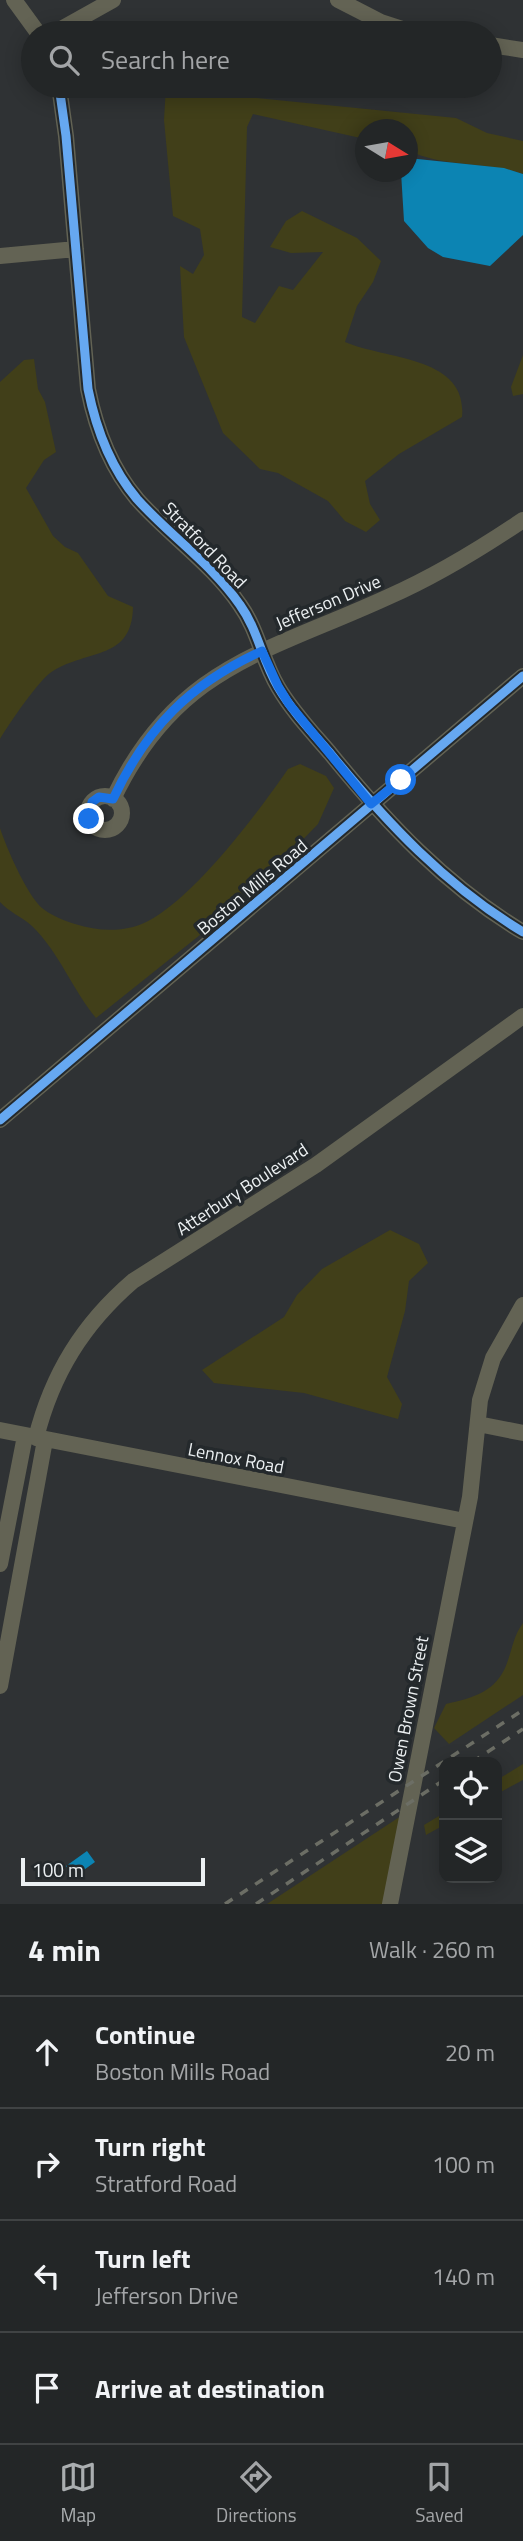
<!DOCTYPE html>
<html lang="en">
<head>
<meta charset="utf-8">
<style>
  :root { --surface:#232627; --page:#2f3233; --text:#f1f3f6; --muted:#a3a5a7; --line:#404344; --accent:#aaaeb0 }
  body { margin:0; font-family:"Titillium Web",sans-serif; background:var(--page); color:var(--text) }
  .controls { position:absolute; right:21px; bottom:21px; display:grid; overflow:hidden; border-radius:14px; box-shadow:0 4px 18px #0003 }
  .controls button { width:63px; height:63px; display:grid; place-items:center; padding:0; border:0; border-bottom:2px solid var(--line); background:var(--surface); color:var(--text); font:35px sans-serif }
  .compass { position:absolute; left:355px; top:119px; width:63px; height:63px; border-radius:50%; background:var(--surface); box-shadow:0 4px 18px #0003; rotate:101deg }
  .scale { position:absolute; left:21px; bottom:18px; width:184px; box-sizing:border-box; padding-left:7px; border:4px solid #ecf0f2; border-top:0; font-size:19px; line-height:24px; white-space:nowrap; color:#ecf0f2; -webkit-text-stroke:5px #24292c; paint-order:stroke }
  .stop { position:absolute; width:21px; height:21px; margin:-16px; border:5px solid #1a73e8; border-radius:50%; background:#fff }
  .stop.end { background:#1a73e8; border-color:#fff; box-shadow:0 2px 7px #0008 }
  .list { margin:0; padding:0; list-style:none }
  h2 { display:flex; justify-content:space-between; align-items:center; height:91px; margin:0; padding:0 28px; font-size:30px }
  h2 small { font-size:23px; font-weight:400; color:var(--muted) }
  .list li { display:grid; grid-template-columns:46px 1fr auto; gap:21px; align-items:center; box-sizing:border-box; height:112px; padding:0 28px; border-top:2px solid var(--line) }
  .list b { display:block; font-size:26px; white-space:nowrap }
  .list p { margin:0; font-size:23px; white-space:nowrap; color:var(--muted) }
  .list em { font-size:23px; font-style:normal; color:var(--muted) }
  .icon { flex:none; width:38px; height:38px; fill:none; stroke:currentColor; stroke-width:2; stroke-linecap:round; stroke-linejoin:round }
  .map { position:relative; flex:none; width:523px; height:1904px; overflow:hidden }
  .search { position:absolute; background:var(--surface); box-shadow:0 4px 18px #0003; left:21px; right:21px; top:21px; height:77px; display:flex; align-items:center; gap:18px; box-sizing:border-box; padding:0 24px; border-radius:38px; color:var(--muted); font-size:26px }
  .sheet { height:539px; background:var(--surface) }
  nav { display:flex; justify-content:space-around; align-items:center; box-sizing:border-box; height:98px; border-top:2px solid var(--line); background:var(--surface); font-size:19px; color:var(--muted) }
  nav a { display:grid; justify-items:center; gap:4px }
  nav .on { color:var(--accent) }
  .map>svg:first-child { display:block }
  .green { fill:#413f19 }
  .water { fill:#0c84b3 }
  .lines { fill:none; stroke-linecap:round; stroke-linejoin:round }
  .minor { stroke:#636354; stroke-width:16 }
  .rail { stroke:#6c6e65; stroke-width:3.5; stroke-dasharray:9 9; stroke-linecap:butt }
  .cycleway-casing { stroke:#24292c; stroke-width:13 }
  .cycleway { stroke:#66a8f1; stroke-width:9 }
  .route { stroke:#1a73e8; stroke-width:9 }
  .labels { text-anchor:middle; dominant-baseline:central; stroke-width:7; stroke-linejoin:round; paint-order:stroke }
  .street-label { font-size:18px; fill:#ecf0f2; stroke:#24292c }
</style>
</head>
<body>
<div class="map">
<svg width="523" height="1904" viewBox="0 0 523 1904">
  <rect width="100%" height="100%" fill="#2f3234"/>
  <!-- green -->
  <path class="green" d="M 166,86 L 222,86 L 246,97 L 456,118 L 487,133 L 523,141 L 523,174 C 485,161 443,168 408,150 L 407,130 L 365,130 L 365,139 L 253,114 L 247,127 L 242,317 L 255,323 L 279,286 L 293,290 L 323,252 L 291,253 L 270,247 L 286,221 L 302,211 L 357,238 L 381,261 L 373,282 L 357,306 L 345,342 C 387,360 468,356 462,417 L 399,454 L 365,481 L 370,504 L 380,520 L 366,532 L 345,521 L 328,501 L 278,473 L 260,469 L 223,433 L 184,337 L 180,266 L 193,274 L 204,255 L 200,229 L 173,216 L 164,120 Z
    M 523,355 L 523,394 L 513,396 L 511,387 Z
    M 34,359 L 38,389 L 45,402 L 56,452 L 44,460 L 26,488 L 53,536 L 65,547 L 78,553 L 108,596 L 133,607 C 132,660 89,649 53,671 C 40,678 9,724 0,739 L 0,382 L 24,360 Z
    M 300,764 L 326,776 L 334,788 L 318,824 L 245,899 L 96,1018 C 72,989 59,952 32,926 C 22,917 9,912 0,902 L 0,828 C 6,847 27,895 42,908 C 50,915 65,921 75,924 C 95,930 112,932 133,927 C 183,915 259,811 288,769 Z
    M 390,1230 L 419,1244 L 428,1263 L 409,1281 L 405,1311 L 387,1377 L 402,1404 L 398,1419 L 304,1393 L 214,1383 L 202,1370 L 284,1317 L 297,1295 L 322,1269 Z
    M 523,1623 L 523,1695 L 449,1744 L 434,1728 L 446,1704 C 472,1698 497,1692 507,1663 C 513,1647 513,1637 523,1623 Z
    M 523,1764 L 523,1780 L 497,1794 L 497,1780 Z
    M 444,1813 L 444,1825 L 426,1835 L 424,1825 Z
    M 404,1814 L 384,1904 L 267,1904 Z"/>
  <!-- water -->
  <path class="water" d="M 408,158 L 504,168 L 523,174 L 523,235 L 490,266 L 443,257 L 428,248 L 404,221 L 401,172 L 407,172 Z
    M 87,1851 L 95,1862 L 74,1877 L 66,1866 Z"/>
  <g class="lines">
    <!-- minor -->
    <path class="minor" d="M 14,0 L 38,33
      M 338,0 L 381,22 L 415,33
      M 54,33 L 113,0
      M 490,45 L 523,50
      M 59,86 L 66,136 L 88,389 C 96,429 110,467 137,499 C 170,536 212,564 240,605 C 258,630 262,660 278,687 C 292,711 312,732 330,753 C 386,822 446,886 523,932
      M 0,256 L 76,249
      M88 813a17 17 0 1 1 34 0a17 17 0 1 1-34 0Z
      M 113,799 C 176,666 266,653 388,597 C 436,576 480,549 523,520
      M 0,1120 L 523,676
      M 478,1424 L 523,1433
      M 0,1430 L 465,1521
      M 36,1438 C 52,1374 83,1324 133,1281 L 316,1165 L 523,1016
      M 0,1564 L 25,1436
      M 0,1686 L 45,1440
      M 390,1904 L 470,1497 L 480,1400 L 493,1358 L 523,1305"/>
    <!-- rail -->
    <path class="rail" d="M 472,1762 L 523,1729
      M 225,1904 L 523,1710
      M 256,1904 L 444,1780"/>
    <defs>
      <path id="cycleway" d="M 59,86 L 66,136 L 88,389 C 96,429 110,467 137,499 C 170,536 212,564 240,605 C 258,630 262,660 278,687 C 292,711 312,732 330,753 C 386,822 446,886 523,932
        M 0,1120 L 523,676"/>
    </defs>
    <!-- cycleway casing -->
    <use href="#cycleway" class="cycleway-casing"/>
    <!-- cycleway -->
    <use href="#cycleway" class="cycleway"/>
  </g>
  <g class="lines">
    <!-- route -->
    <path class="route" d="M 89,819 L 92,802 L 99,797 L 113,799 C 147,727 190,684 262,651 L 278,686 L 289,704 L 371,804 L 401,780"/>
  </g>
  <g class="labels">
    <!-- street labels -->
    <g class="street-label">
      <text transform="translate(205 545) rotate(46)">Stratford Road</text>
      <text transform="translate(328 602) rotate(-23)">Jefferson Drive</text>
      <text transform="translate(252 887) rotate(-40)">Boston Mills Road</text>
      <text transform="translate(242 1189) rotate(-33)">Atterbury Boulevard</text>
      <text transform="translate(236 1458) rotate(11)">Lennox Road</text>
      <text transform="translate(408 1709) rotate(-79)">Owen Brown Street</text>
    </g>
  </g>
</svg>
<div class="controls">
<button><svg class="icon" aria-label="locate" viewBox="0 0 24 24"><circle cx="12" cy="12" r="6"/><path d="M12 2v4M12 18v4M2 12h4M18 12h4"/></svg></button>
<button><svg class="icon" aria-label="layers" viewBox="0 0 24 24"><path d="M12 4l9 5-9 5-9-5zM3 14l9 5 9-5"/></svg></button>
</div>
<svg class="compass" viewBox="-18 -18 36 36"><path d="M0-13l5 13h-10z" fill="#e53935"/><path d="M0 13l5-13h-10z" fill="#a3a5a7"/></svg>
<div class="scale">100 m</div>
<div class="stop" style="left:401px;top:780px"></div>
<div class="stop end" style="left:89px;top:819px"></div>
<div class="search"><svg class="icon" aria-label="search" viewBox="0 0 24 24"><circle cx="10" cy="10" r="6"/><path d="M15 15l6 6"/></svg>Search here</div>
</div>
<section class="sheet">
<h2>4 min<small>Walk · 260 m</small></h2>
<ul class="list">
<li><svg class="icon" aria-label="ahead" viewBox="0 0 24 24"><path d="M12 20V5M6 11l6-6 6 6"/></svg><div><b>Continue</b><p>Boston Mills Road</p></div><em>20 m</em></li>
<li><svg class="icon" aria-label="right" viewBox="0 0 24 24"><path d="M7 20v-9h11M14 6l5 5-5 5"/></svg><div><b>Turn right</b><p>Stratford Road</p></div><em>100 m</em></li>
<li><svg class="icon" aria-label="left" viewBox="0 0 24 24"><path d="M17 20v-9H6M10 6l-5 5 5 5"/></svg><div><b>Turn left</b><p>Jefferson Drive</p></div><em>140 m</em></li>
<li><svg class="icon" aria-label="arrive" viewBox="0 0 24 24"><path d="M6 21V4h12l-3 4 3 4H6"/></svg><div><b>Arrive at destination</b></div></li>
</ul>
</section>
<nav>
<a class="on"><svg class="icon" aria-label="map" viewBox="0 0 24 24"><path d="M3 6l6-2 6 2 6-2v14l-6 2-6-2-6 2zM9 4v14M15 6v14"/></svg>Map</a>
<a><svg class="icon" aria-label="directions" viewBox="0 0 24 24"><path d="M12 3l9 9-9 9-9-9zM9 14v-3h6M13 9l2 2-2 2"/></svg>Directions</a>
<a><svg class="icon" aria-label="saved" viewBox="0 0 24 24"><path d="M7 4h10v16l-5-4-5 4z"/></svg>Saved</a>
</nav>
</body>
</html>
